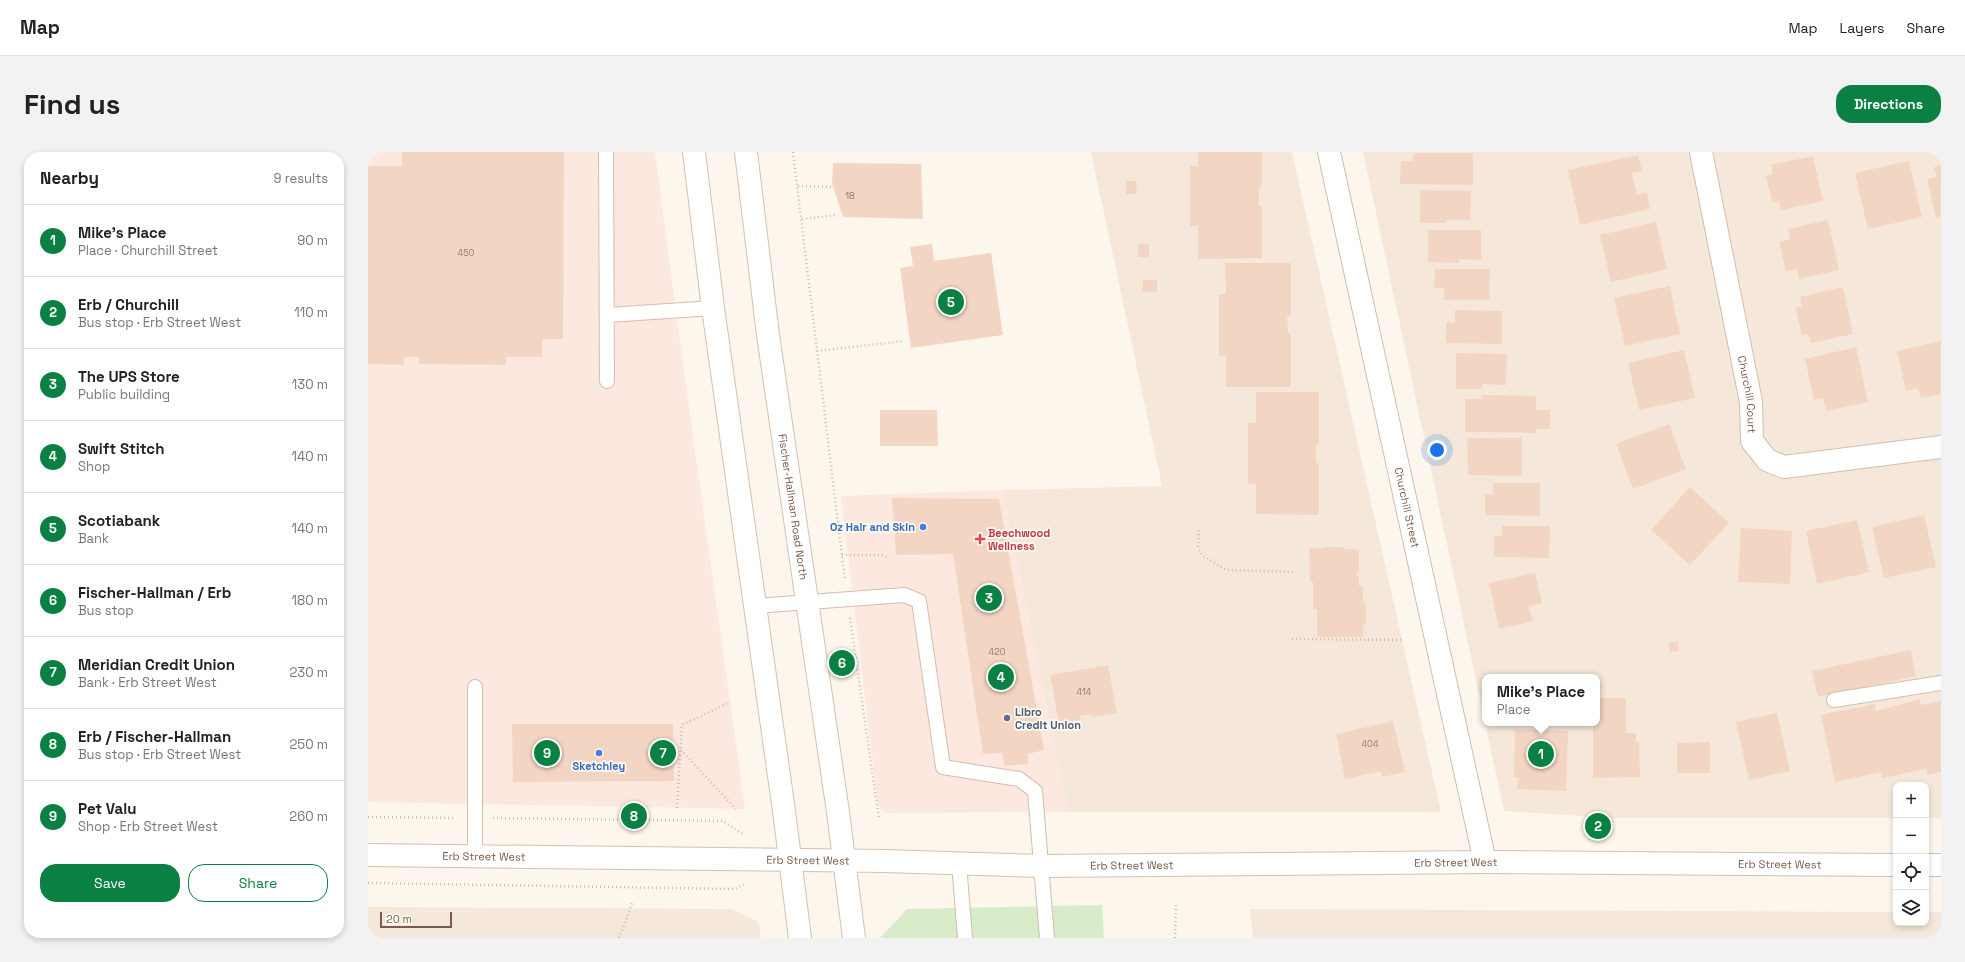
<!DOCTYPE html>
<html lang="en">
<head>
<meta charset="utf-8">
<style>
  :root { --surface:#fff; --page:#f2f2f2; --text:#222; --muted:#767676; --line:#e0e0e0; --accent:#0b8043 }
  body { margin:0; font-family:"Space Grotesk",sans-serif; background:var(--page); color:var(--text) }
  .controls { position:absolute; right:12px; bottom:12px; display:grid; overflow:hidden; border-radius:8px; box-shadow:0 2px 6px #0003 }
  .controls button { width:36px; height:36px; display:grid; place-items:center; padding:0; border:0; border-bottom:1px solid var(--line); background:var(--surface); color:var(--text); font:20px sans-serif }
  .scale { position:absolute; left:12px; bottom:10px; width:72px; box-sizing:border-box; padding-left:4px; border:2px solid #7a5c4d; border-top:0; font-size:11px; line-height:14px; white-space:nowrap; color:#7a5c4d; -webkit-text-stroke:3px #fffaf3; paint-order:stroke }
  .you { position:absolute; left:1069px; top:298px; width:14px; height:14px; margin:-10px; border:3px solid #fff; border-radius:50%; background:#1a73e8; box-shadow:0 0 0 6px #1a73e833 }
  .badge { display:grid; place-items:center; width:26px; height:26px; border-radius:50%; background:var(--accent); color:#fff; font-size:13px; font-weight:700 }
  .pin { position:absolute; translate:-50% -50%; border:2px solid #fff; box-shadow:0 1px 4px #0006 }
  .popup { position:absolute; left:1114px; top:522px; width:118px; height:52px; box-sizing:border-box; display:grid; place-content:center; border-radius:8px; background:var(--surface); filter:drop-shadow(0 1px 3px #0005); font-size:13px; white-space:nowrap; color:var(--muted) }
  .popup b { font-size:15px; color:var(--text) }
  .popup::after { content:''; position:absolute; left:50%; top:100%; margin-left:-8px; border:8px solid transparent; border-top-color:var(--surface) }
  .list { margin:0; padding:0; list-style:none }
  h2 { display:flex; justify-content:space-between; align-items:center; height:52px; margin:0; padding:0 16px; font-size:17px }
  h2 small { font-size:13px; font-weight:400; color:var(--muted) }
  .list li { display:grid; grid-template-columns:26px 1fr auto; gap:12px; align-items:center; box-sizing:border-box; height:72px; padding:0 16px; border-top:1px solid var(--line) }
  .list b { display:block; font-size:15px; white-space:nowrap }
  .list p { margin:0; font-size:13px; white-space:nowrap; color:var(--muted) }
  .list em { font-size:13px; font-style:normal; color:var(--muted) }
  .actions { display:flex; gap:8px; padding:12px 16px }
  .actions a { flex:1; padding:9px 0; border:1px solid var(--accent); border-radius:16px; text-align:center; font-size:14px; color:var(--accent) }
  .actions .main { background:var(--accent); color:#fff }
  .icon { flex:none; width:22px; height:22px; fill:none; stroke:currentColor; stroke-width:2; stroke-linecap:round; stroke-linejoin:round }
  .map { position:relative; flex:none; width:1573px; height:786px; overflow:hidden; border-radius:16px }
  header { display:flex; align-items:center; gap:24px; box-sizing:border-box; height:56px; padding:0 20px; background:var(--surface); border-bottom:1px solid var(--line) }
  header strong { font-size:19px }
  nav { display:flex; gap:22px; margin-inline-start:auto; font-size:14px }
  .intro { display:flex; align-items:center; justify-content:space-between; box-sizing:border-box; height:96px; padding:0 24px }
  h1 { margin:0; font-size:28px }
  .button { padding:10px 18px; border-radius:16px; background:var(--accent); color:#fff; font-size:14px; font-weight:700 }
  main { display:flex; gap:24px; padding:0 24px }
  aside { flex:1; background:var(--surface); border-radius:16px; box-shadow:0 2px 6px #0003 }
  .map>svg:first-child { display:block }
  .residential { fill:#f5e8da }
  .commercial { fill:#fde8e0 }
  .green { fill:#d8ecc9 }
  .building { fill:#f3d5c3 }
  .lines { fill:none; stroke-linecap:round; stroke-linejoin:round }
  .lane-casing { stroke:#d1beb0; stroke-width:16 }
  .street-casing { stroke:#d1beb0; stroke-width:24 }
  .secondary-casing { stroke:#d6c0b0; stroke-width:24 }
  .path { stroke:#d9b8a5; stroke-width:2.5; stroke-dasharray:1 3; stroke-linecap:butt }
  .lane { stroke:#fff; stroke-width:14 }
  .street { stroke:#fff; stroke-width:22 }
  .secondary { stroke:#fff; stroke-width:22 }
  .shop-dot { fill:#3f7fe0; stroke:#fffaf3; stroke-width:1.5 }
  .health-dot { fill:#e0444e; stroke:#fffaf3; stroke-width:1.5 }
  .service-dot { fill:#5c6f8a; stroke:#fffaf3; stroke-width:1.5 }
  .labels { text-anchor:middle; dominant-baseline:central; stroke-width:3.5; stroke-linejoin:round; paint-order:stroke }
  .number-label { font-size:9px; fill:#987a6a }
  .street-label { font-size:11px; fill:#7a5c4d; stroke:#fffaf3 }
  .shop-label { font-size:11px; font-weight:bold; fill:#366cbe; stroke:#fffaf3; text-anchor:end }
  .health-label { font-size:11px; font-weight:bold; fill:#be3a42; stroke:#fffaf3; text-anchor:start }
  .service-label { font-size:11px; font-weight:bold; fill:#4e5e75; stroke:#fffaf3; text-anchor:start }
</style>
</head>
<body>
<header>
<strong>Map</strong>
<nav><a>Map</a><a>Layers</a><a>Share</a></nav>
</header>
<div class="intro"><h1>Find us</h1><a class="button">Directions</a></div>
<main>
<aside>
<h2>Nearby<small>9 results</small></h2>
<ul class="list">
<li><span class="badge">1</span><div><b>Mike's Place</b><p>Place · Churchill Street</p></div><em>90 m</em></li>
<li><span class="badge">2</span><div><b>Erb / Churchill</b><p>Bus stop · Erb Street West</p></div><em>110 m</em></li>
<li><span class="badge">3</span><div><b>The UPS Store</b><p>Public building</p></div><em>130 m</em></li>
<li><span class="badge">4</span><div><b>Swift Stitch</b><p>Shop</p></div><em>140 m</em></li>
<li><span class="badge">5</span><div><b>Scotiabank</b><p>Bank</p></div><em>140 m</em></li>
<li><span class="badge">6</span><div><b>Fischer-Hallman / Erb</b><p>Bus stop</p></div><em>180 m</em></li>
<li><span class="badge">7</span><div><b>Meridian Credit Union</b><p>Bank · Erb Street West</p></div><em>230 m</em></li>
<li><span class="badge">8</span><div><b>Erb / Fischer-Hallman</b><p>Bus stop · Erb Street West</p></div><em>250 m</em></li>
<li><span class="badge">9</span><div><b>Pet Valu</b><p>Shop · Erb Street West</p></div><em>260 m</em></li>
</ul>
<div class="actions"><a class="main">Save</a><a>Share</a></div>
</aside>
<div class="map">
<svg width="1573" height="786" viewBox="0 0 1573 786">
  <rect width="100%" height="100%" fill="#fdf6ec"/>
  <!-- residential -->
  <path class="residential" d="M 723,0 L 924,0 L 1073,660 L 700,660 L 635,338 L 794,334 Z
    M 995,0 L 1573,0 L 1573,666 L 1558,666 L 1558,633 L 1528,633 L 1528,666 L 1242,666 L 1136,659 L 1117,571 L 1229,571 L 1229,525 L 1117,525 L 1117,570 Z
    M 0,755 L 364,757 L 391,770 L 393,786 L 0,786 Z
    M 882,757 L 1528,760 L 1528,771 L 1558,771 L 1558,760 L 1573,760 L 1573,786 L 885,786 Z"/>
  <!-- commercial -->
  <path class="commercial" d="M 0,0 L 287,0 L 316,220 L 377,657 L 0,650 Z
    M 635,338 L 700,660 L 518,661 L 510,654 L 473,344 Z"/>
  <!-- green -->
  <path class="green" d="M 734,753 L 736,786 L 512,786 L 539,757 Z"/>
  <!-- building -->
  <path class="building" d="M 34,0 L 196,0 L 195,187 L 174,187 L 174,205 L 138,205 L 138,213 L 51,212 L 51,205 L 36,205 L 36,213 L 0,212 L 0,14 L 34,14 Z
    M 830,0 L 894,0 L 894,35 L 891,35 L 891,54 L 894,54 L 894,106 L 830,107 L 830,74 L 822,74 L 822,14 L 830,14 Z
    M 1045,1 L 1105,1 L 1105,33 L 1032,32 L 1033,9 L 1045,9 Z
    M 1270,3 L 1274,19 L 1264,21 L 1269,43 L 1279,40 L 1282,57 L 1212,73 L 1200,18 Z
    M 1445,4 L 1455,49 L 1413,58 L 1411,49 L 1404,50 L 1398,24 L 1405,22 L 1403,13 Z
    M 1541,9 L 1554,65 L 1500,77 L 1487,21 Z
    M 465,11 L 553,12 L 555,67 L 475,65 L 464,31 Z
    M 1573,13 L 1573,64 L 1568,66 L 1559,27 L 1569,25 L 1566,15 Z
    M 758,29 L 768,29 L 769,42 L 758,42 Z
    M 1052,38 L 1103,39 L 1102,68 L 1078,68 L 1078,71 L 1052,71 Z
    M 1460,68 L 1471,118 L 1431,127 L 1429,117 L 1418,119 L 1411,90 L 1422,87 L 1420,77 Z
    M 1288,70 L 1299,117 L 1243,130 L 1232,83 Z
    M 1060,78 L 1113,78 L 1113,108 L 1091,107 L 1091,111 L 1060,110 Z
    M 564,92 L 566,109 L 623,101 L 635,183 L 543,196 L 532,116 L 545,114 L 542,95 Z
    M 770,92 L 781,92 L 781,105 L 770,105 Z
    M 857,111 L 923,111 L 923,164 L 919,164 L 920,181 L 923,181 L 923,235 L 858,235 L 858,204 L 851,204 L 851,142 L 858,142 Z
    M 1067,117 L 1122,117 L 1121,148 L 1076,148 L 1076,136 L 1066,136 Z
    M 775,128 L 789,128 L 789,140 L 775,140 Z
    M 1302,134 L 1312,182 L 1257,194 L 1246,146 Z
    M 1475,135 L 1485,182 L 1443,191 L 1440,182 L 1434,183 L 1427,155 L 1434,154 L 1432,145 Z
    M 1087,158 L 1134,159 L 1134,192 L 1078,191 L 1078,170 L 1087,171 Z
    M 1573,189 L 1573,242 L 1553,246 L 1550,236 L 1538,239 L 1529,199 Z
    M 1488,195 L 1500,250 L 1458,259 L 1455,246 L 1446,248 L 1437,207 Z
    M 1316,198 L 1327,246 L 1271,258 L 1260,211 Z
    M 1088,201 L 1139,202 L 1138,233 L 1114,232 L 1114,237 L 1088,237 Z
    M 888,240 L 951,240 L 951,293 L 948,292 L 948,311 L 951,311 L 951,363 L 888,362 L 888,332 L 880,332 L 880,271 L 888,271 Z
    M 1114,243 L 1168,244 L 1168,258 L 1182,258 L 1182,277 L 1168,277 L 1168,281 L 1097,280 L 1097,247 L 1114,247 Z
    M 512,258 L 569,258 L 570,294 L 512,294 Z
    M 1301,272 L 1318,317 L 1265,337 L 1248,292 Z
    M 1099,286 L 1154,286 L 1154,324 L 1100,323 Z
    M 1125,331 L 1172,331 L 1172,364 L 1117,363 L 1117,342 L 1125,343 Z
    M 1322,335 L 1361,371 L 1322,413 L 1283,378 Z
    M 524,346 L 631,347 L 676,598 L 660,602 L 660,612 L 637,614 L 634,601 L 615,602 L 585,402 L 528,403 Z
    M 1556,363 L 1568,415 L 1516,426 L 1504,375 Z
    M 1489,368 L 1501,420 L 1449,432 L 1438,379 Z
    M 1134,374 L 1182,374 L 1181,406 L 1126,405 L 1126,384 L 1134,384 Z
    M 1373,376 L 1424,379 L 1422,432 L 1370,430 Z
    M 956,395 L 975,395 L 976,397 L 991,398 L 991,420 L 988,420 L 989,424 L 991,424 L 991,434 L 995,434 L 995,451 L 998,451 L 998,471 L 995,473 L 995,485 L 949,485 L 949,457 L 945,457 L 945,430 L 942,430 L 941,396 L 956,396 Z
    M 1167,421 L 1174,451 L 1161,454 L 1165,469 L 1131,477 L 1121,431 Z
    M 1301,490 L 1310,490 L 1311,499 L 1302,500 Z
    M 1543,498 L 1548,524 L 1450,545 L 1444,519 Z
    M 740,513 L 749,561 L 725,565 L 724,562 L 712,564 L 713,567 L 691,571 L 682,523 Z
    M 1229,546 L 1258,546 L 1258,581 L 1268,581 L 1268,590 L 1271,590 L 1272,625 L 1225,626 L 1225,571 L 1229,571 Z
    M 1552,547 L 1553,553 L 1573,549 L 1573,620 L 1559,623 L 1558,617 L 1514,626 L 1513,620 L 1467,630 L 1453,563 L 1507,552 L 1508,559 Z
    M 1409,561 L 1422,619 L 1381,628 L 1368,570 Z
    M 1025,569 L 1037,620 L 1014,625 L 1013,619 L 977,627 L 968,582 Z
    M 144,572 L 305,572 L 306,629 L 145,630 Z
    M 1147,577 L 1200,579 L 1198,639 L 1149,637 L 1150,625 L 1146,625 Z
    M 1342,590 L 1342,621 L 1309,621 L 1309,591 Z"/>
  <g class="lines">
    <defs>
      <path id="lane" d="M 238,0 L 239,229
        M 240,163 L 345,156
        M 387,454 L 536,443 L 551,449 L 575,615 L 651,627 L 667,639 L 679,786
        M 1466,548 L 1573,531
        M 107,704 L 107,535
        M 591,711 L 597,786"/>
      <g id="street">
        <path id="s1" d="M 961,0 L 1117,710"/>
        <path id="s2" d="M 1333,0 L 1383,250 L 1384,289 L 1399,308 L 1416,315 L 1573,295"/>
      </g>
      <g id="secondary">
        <path d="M 326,0 L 345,156 L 416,659 L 432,786"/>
        <path id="s3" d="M 378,0 L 400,183 L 470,660 L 486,786"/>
        <path id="s4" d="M 0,703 L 517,709 L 674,714 L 1117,710 L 1528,713"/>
        <path d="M 1558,713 L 1573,713"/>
      </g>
    </defs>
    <!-- lane casing -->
    <use href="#lane" class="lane-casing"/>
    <!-- street casing -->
    <use href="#street" class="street-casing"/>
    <!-- secondary casing -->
    <use href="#secondary" class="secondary-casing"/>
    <!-- path -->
    <path class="path" d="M 425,0 L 477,429
      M 430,34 L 463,35
      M 434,67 L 470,63
      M 449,199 L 536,189
      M 831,378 L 830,395 L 834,403 L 858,418 L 927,420
      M 474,403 L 514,403 L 520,405
      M 482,466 L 511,667
      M 924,487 L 1036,488
      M 313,598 L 368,657
      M 309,656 L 314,573 L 362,550
      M 0,665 L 88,666
      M 125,666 L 355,669 L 376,683
      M 0,731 L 366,737 L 378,732
      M 251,786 L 265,749
      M 807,786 L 808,751"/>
    <!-- lane -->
    <use href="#lane" class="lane"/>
    <!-- street -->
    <use href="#street" class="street"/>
    <!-- secondary -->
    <use href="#secondary" class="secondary"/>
  </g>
  <!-- markers -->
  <g class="shop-dot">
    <circle cx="555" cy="375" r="4"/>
    <circle cx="231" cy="601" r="4"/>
  </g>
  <path class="health-dot" d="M610 381h4v4h4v4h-4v4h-4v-4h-4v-4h4z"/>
  <circle class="service-dot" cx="639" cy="566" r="4"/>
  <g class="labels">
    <!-- number labels -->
    <g class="number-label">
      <text x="482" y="44">18</text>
      <text x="98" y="101">450</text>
      <text x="629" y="500">420</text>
      <text x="716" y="540">414</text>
      <text x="1002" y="592">404</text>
    </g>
    <!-- street labels -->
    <g class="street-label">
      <text stroke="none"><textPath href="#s2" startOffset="247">Churchill Court</textPath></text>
      <text stroke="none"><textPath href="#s3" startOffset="358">Fischer-Hallman Road North</textPath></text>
      <text stroke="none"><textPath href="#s1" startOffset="364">Churchill Street</textPath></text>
      <text stroke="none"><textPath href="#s4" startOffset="116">Erb Street West</textPath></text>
      <text stroke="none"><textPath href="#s4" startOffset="440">Erb Street West</textPath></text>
      <text stroke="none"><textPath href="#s4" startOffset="1088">Erb Street West</textPath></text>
      <text stroke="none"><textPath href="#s4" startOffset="1412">Erb Street West</textPath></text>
      <text stroke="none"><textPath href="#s4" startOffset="764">Erb Street West</textPath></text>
    </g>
    <!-- shop labels -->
    <g class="shop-label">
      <text x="547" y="375">Oz Hair and Skin</text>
      <text x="231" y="614" text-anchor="middle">Sketchley</text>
    </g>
    <!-- health labels -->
    <g class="health-label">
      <text x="620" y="381">Beechwood<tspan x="620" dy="13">Wellness</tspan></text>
    </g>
    <!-- service labels -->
    <g class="service-label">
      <text x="647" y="560">Libro<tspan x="647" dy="13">Credit Union</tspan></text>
    </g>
  </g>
</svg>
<div class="controls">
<button>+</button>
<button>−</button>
<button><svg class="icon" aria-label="locate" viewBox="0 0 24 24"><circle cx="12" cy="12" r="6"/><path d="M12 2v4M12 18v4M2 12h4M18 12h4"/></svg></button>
<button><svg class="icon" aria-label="layers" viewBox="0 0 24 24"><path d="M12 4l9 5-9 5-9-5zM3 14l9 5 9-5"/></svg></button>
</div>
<div class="scale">20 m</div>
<div class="you"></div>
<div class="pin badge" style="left:1173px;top:602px">1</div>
<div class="popup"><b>Mike's Place</b>Place</div>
<div class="pin badge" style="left:1230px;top:674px">2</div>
<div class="pin badge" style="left:621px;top:446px">3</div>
<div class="pin badge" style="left:633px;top:525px">4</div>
<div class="pin badge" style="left:583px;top:150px">5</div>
<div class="pin badge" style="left:474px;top:511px">6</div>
<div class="pin badge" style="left:295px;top:601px">7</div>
<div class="pin badge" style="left:266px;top:664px">8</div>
<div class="pin badge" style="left:179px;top:601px">9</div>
</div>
</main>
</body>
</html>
